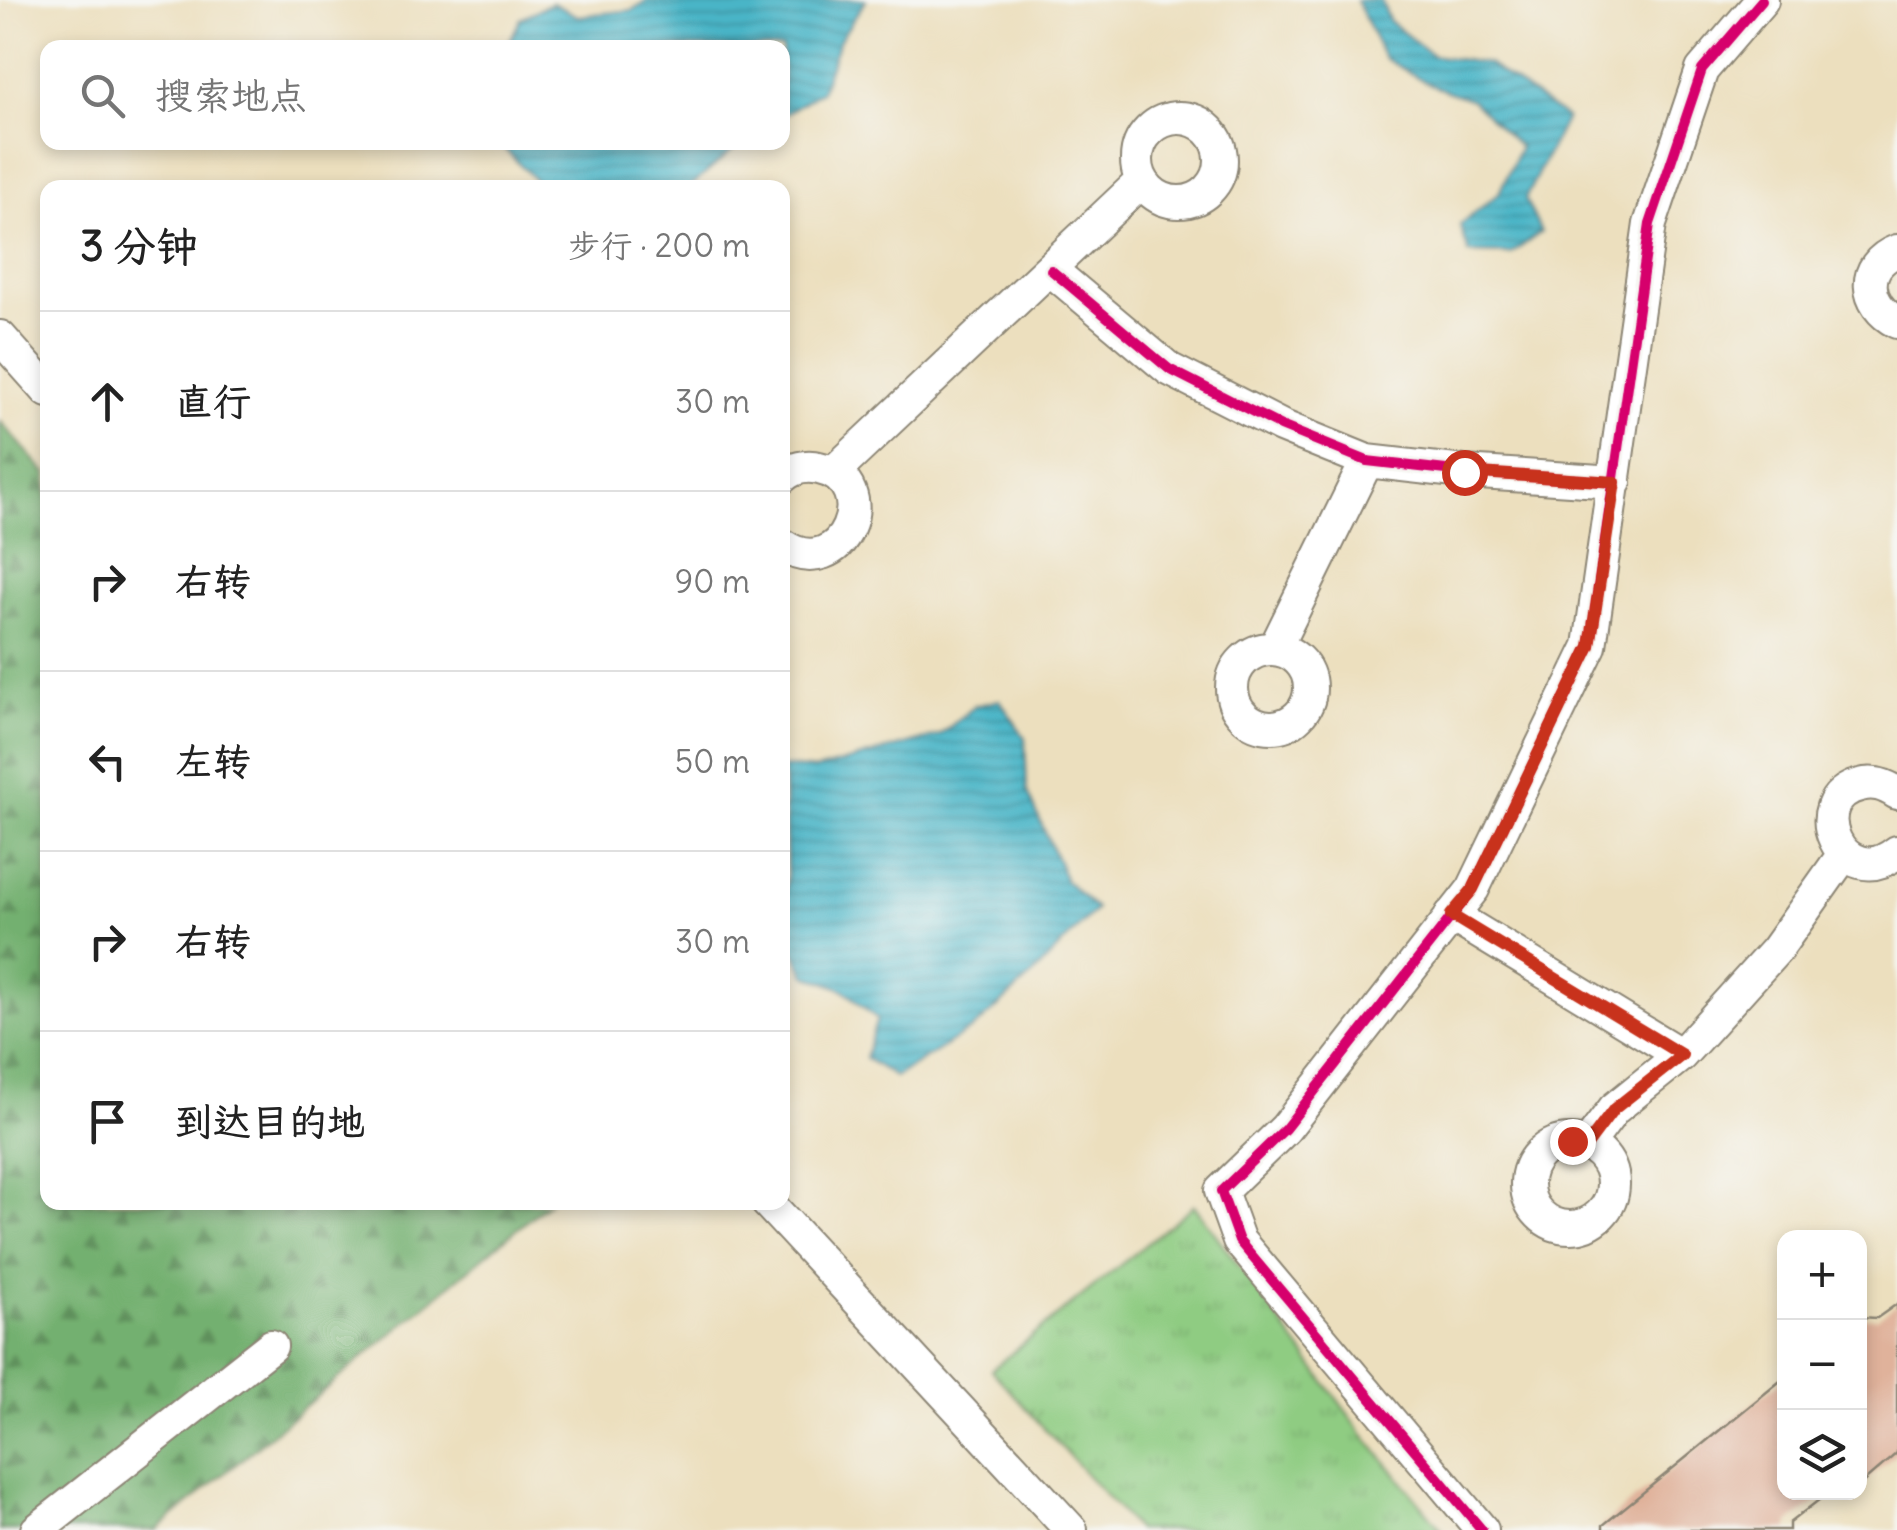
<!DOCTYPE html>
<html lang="zh">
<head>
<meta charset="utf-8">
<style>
  :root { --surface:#fff; --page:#f6f6f6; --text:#222; --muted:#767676; --line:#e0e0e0 }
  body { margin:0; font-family:Delius,"LXGW WenKai TC",sans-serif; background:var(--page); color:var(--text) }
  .controls { position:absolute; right:30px; bottom:30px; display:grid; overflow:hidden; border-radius:20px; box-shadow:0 5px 15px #0003 }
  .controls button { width:90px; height:90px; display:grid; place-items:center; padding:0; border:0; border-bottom:2px solid var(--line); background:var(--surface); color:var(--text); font:50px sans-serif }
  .stop { position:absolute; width:30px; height:30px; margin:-22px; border:8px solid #c8321e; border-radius:50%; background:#fff }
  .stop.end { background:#c8321e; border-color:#fff; box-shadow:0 2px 10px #0008 }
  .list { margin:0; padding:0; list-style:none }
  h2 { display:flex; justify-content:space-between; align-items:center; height:130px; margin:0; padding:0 40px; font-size:42px }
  h2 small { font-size:32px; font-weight:400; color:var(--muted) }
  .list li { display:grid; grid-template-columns:65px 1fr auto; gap:30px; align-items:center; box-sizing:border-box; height:180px; padding:0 40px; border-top:2px solid var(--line) }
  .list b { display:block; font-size:38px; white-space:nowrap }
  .list em { font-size:32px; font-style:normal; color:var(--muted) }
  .icon { flex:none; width:55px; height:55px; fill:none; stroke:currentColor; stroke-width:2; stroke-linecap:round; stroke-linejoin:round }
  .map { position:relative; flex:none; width:1897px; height:1530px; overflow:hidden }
  .search { position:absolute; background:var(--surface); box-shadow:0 5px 15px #0003; left:40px; top:40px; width:750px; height:110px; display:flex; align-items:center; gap:25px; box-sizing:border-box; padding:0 35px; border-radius:20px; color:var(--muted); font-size:38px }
  .panel { position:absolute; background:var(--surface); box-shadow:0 5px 15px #0003; left:40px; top:180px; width:750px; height:1030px; border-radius:20px }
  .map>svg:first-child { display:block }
  .grass { fill:url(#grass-tufts); stroke:#5d7c56; stroke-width:2.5 }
  .forest { fill:url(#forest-firs); stroke:#4f6e4e; stroke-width:2.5 }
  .water { fill:url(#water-rules); stroke:#3a7079; stroke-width:2.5 }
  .building { fill:#e0b29b }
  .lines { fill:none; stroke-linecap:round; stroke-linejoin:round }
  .minor-casing { stroke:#8c8574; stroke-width:36 }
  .minor { stroke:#fff; stroke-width:32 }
  .cycleway-casing { stroke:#f6f6f2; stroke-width:16 }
  .cycleway { stroke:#d6006c; stroke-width:10 }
  .route { stroke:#c8321e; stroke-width:12 }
</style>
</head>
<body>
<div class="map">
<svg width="1897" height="1530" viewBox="0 0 1897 1530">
  <defs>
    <pattern id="grass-tufts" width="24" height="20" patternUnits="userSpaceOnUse" patternTransform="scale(2.5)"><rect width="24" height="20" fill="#8fcc82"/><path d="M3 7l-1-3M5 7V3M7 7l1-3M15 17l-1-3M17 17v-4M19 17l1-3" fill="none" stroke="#7caf70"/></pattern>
    <pattern id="forest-firs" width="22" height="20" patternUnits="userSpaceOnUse" patternTransform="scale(2.5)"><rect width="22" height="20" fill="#73b070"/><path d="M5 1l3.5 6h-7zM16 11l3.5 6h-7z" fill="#5f8f5c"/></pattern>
    <pattern id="water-rules" width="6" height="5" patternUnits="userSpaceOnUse" patternTransform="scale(2.5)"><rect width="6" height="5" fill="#4ab5c7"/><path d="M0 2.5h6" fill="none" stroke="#3e93a2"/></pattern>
  </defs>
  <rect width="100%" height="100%" fill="#f6f6f2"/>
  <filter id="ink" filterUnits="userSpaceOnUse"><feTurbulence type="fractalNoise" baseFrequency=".01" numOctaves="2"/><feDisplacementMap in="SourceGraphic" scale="20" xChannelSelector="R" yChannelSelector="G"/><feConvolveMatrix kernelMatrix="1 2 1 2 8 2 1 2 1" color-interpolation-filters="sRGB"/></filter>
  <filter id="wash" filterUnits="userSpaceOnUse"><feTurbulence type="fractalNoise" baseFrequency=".0048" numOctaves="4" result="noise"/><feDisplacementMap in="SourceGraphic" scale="40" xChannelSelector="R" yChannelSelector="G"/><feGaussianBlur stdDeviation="2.25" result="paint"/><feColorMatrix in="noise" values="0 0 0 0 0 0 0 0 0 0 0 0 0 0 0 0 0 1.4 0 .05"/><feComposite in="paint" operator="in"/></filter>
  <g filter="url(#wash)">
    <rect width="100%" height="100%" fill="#ecdfbe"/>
    <!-- grass -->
    <path class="grass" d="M 1194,1205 L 1360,1430 L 1442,1530 L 1137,1530 L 991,1370 Z"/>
    <!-- forest -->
    <path class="forest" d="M 0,421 L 47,474 L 48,1202 L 548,1203 L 157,1530 L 0,1530 Z"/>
    <!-- water -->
    <path class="water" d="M 648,0 L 866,0 L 839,41 L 821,91 L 783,115 L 782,48 L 507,47 L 521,18 L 552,3 L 578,16 L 632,10 Z
      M 1356,0 L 1381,0 L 1390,22 L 1432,55 L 1488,64 L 1566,118 L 1525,199 L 1541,232 L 1511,254 L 1469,253 L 1460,225 L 1499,193 L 1520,147 L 1472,100 L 1433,86 L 1384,58 Z
      M 499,143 L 499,142 L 741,143 L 689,188 L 542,187 Z
      M 1000,700 L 1025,738 L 1027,790 L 1066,881 L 1096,909 L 1035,973 L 978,1025 L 895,1077 L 865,1058 L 877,1019 L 843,989 L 806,975 L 783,929 L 787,874 L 783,767 L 816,770 L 940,735 L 975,706 Z"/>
    <g id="blocks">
      <!-- building -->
      <path class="building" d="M 1897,1304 L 1897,1453 L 1860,1485 L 1860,1317 L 1877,1318 Z
        M 1784,1378 L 1784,1492 L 1850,1492 L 1843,1498 L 1824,1496 L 1789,1523 L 1789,1530 L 1603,1530 L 1603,1525 Z"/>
    </g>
  </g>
  <g filter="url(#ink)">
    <use href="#blocks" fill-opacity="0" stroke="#8c8574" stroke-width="2.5"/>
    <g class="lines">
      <defs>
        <path id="minor" d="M1137 160a42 42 0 1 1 84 0a42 42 0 1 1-84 0Z
          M 1897,251 C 1860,265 1864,306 1897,322
          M 1051,270 L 1169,369 L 1281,426 L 1367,461 L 1464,472 L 1615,482
          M 0,337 L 48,391
          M 833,473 L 1142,181
          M 782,477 C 792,468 806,465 819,468 C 885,482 843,587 782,545
          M 1275,648 L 1367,461
          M1232 688a39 39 0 1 1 78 0a39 39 0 1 1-78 0Z
          M 1897,793 C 1885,785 1874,781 1860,785 C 1800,799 1842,896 1897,852
          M 1451,915 L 1681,1055
          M1527 1184a43 43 0 1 1 86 0a43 43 0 1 1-86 0Z
          M 1587,1145 L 1614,1109 L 1681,1055 L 1776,950 L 1844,854
          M 767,1202 L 1071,1530
          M 37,1530 L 271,1346
          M 1482,1530 L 1239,1241 L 1221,1191 L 1285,1129 L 1473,889 L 1590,646 L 1650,224 L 1702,70 L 1762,0"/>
      </defs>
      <!-- minor casing -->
      <use href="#minor" class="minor-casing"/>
      <!-- minor -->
      <use href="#minor" class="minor"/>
      <defs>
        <path id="cycleway" d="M 1051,270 L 1169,369 L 1281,426 L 1367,461 L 1464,472 L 1615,482
          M 1482,1530 L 1239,1241 L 1221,1191 L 1285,1129 L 1473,889 L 1590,646 L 1650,224 L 1702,70 L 1762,0"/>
      </defs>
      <!-- cycleway casing -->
      <use href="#cycleway" class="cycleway-casing"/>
      <!-- cycleway -->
      <use href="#cycleway" class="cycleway"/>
    </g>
  </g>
  <g class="lines" filter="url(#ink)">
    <!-- route -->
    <path class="route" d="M 1464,472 L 1615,482 L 1590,646 L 1473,889 L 1451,915 L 1682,1055 L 1614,1109 L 1587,1145 L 1572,1141"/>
  </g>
</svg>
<div class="controls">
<button>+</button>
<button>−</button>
<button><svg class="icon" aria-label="layers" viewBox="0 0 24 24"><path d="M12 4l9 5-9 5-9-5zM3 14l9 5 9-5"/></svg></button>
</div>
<div class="stop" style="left:1464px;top:472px"></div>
<div class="stop end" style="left:1572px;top:1141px"></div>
<div class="search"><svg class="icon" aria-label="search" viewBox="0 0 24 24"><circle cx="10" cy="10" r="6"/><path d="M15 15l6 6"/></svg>搜索地点</div>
<section class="panel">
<h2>3 分钟<small>步行 · 200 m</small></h2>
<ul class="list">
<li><svg class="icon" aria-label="ahead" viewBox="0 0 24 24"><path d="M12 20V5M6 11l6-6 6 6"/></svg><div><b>直行</b></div><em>30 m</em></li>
<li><svg class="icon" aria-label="right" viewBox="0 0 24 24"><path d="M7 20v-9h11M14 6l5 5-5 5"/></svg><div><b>右转</b></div><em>90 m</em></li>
<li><svg class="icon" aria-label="left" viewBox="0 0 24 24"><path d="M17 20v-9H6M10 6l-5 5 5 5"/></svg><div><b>左转</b></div><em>50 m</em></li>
<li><svg class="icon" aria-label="right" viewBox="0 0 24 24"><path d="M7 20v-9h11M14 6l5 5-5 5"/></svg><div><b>右转</b></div><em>30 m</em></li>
<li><svg class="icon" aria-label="arrive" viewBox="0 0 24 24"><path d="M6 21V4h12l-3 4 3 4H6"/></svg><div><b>到达目的地</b></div></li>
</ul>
</section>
</div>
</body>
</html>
